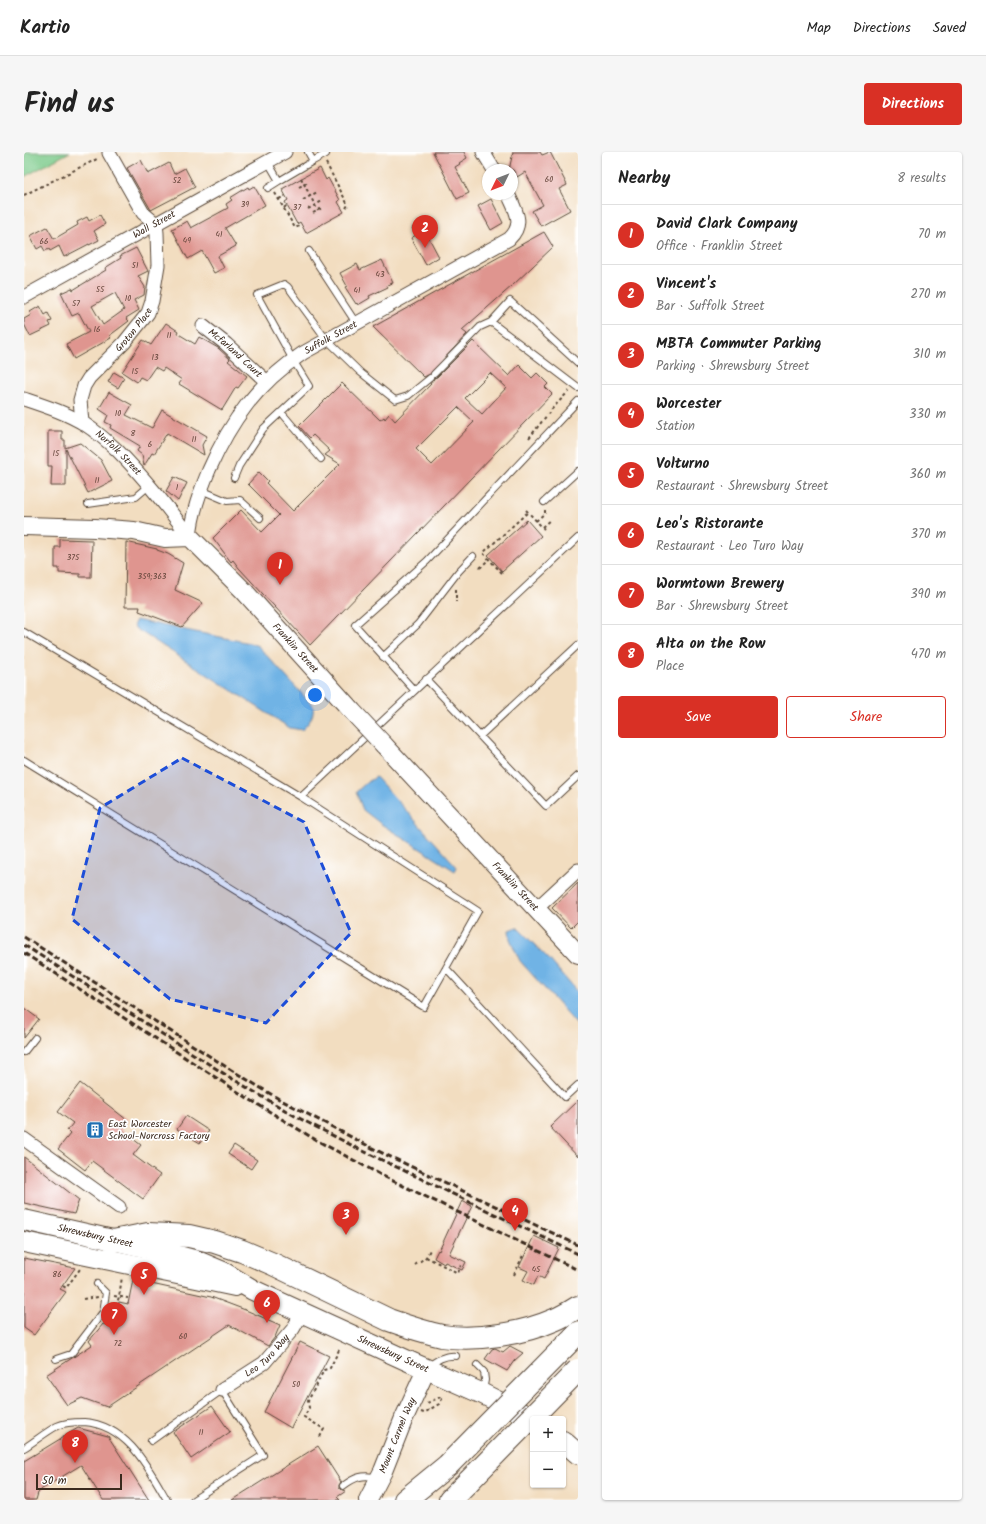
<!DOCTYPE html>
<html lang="en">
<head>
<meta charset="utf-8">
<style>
  :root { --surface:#fff; --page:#f6f6f6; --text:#222; --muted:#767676; --line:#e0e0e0; --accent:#d93025 }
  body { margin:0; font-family:Kalam,sans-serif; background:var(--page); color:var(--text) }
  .controls { position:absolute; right:12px; bottom:12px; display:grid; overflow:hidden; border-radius:4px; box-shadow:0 1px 3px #0004 }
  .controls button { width:36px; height:36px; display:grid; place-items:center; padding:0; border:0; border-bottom:1px solid var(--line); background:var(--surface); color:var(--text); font:20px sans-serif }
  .compass { position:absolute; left:458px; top:12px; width:36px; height:36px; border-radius:50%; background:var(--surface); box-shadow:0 1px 3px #0004; rotate:227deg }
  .scale { position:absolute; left:12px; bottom:10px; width:86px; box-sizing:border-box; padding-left:4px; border:2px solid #3b2a1e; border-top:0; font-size:11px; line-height:14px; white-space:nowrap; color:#3b2a1e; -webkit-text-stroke:3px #fff; paint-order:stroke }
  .you { position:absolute; left:291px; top:543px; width:14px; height:14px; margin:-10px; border:3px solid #fff; border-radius:50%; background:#1a73e8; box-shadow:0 0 0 6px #1a73e833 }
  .badge { display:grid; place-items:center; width:26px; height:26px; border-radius:50%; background:var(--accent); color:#fff; font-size:13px; font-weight:700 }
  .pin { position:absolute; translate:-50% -33px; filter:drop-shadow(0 1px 2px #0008) }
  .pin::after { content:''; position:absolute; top:21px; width:14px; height:12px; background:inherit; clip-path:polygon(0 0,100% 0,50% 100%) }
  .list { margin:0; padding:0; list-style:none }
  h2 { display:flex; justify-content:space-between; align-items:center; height:52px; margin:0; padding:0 16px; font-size:17px }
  h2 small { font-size:13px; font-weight:400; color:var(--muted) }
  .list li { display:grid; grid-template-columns:26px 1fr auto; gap:12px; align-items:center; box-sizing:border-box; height:60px; padding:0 16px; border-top:1px solid var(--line) }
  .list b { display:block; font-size:15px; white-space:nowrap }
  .list p { margin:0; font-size:13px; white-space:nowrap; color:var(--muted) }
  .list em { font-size:13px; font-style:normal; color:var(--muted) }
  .actions { display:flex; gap:8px; padding:12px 16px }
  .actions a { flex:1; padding:9px 0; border:1px solid var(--accent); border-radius:4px; text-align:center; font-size:14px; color:var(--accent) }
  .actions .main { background:var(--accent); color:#fff }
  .map { position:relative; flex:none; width:554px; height:1348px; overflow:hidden; border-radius:4px }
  header { display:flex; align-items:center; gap:24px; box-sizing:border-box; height:56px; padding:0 20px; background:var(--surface); border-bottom:1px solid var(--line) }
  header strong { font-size:19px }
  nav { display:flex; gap:22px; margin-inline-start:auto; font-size:14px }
  .intro { display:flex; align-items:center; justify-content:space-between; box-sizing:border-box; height:96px; padding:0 24px }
  h1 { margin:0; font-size:28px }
  .button { padding:10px 18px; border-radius:4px; background:var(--accent); color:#fff; font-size:14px; font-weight:700 }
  main { display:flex; gap:24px; padding:0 24px }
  aside { flex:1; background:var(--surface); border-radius:4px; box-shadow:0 1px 3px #0004 }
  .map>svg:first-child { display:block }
  .green { fill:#7cca8a; stroke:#5c7a54 }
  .water { fill:#70b3e5; stroke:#566e82 }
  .building { fill:#df958f; fill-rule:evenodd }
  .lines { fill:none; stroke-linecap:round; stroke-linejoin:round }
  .lane-casing { stroke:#564536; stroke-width:8 }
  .street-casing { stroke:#564536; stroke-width:15 }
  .secondary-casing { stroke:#564536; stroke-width:20 }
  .primary-casing { stroke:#564536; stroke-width:22 }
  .highway-casing { stroke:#564536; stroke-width:24 }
  .path { stroke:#564536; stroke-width:2; stroke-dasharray:3 3; stroke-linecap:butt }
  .lane { stroke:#fff; stroke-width:6 }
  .street { stroke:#fff; stroke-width:13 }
  .secondary { stroke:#fff; stroke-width:18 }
  .primary { stroke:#fff; stroke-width:20 }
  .highway { stroke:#fff; stroke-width:22 }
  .rail { stroke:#3b2a1e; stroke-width:3; stroke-dasharray:6 3; stroke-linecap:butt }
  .secondary-bridge-casing { stroke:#564536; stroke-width:20; stroke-linecap:butt }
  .highway-bridge-casing { stroke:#564536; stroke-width:24; stroke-linecap:butt }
  .secondary-bridge { stroke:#fff; stroke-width:18 }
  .highway-bridge { stroke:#fff; stroke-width:22 }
  .marked { fill:#1d4ed8; fill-opacity:0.2; stroke:#1d4ed8; stroke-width:3; stroke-dasharray:8 5; stroke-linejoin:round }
  .labels { text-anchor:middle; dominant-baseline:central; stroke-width:3.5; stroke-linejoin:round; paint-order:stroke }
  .number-label { font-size:8px; fill:#64453a }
  .street-label { font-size:10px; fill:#3b2a1e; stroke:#fff }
  .poi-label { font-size:10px; fill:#3b2a1e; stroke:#fff; text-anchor:start }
</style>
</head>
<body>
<header>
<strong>Kartio</strong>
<nav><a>Map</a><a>Directions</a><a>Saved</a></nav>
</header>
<div class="intro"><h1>Find us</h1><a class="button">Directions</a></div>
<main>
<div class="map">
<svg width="554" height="1348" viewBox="0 0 554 1348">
  <rect width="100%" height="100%" fill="#fff"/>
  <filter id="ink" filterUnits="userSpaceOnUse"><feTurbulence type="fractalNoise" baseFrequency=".025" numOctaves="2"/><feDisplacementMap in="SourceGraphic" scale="8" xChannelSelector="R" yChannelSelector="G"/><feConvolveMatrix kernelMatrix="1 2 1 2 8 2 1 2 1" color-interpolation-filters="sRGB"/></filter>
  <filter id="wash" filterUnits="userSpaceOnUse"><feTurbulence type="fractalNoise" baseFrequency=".012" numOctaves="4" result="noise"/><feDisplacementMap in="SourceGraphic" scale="16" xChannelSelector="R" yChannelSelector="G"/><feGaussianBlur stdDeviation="0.9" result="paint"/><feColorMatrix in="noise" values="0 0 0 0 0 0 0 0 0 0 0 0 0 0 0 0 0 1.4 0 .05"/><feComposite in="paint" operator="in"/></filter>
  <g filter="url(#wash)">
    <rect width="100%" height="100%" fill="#f2ddc0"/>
    <!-- green -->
    <path class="green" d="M 0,0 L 46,0 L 0,25 Z"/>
    <!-- water -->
    <path class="water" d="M 112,468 L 226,491 L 234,494 L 289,554 C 291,563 285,571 278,578 L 266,576 L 111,476 L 110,472 Z
      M 352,625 L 433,715 L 431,719 L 357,672 L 339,658 L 332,640 L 342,631 Z
      M 493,775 L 525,807 L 554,841 L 554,874 L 496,809 L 486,787 L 485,778 Z"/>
    <g id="blocks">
      <!-- building -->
      <path class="building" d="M 409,0 L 440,0 L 443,6 L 435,11 L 436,12 L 431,15 L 445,41 L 433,47 Z
        M 489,0 L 516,0 L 518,3 L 526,0 L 543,33 L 535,37 L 546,58 L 517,74 L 508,59 L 519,53 L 501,20 L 493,25 L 489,18 L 485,18 Z
        M 117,8 L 124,22 L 145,11 L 150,22 L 161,16 L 171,35 L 127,58 L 103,16 Z
        M 296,16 L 302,28 L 304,26 L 316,48 L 314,50 L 320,60 L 282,81 L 276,70 L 273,72 L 261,50 L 264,48 L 258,37 Z
        M 230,34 L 241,53 L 201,76 L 212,94 L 194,104 L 200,116 L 190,121 L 178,99 L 164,107 L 148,77 L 163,69 L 167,76 L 204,56 L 202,52 L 208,48 L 206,46 L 224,35 L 225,37 Z
        M 467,47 L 479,71 L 467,78 L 454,54 Z
        M 76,63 L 81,72 L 70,79 L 75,88 L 65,93 L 65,92 L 40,105 L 35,94 L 26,99 L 25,97 L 21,99 L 18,94 L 13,97 L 6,84 L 23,75 L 30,87 L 54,73 L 53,70 L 63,65 L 65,69 Z
        M 397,71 L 415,105 L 402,113 L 387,86 L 392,83 L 388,76 Z
        M 520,80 L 529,95 L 488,134 L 438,178 L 443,182 L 406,222 L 400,225 L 349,175 Z
        M 112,96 L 124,119 L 114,124 L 121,135 L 120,143 L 110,148 L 115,158 L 102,166 L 105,169 L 85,184 L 87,186 L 50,207 L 42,192 L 65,180 L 55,161 L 48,164 L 37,141 L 48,136 L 49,138 L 82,118 L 81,116 L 97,106 L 96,104 ZM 91,141 L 100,158 L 79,173 L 68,154 Z
        M 358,108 L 369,131 L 363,133 L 364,135 L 345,144 L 346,146 L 334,153 L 333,151 L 332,152 L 321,135 L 323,134 L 316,121 L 333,112 L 336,118 Z
        M 16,154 L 21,163 L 24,161 L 28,169 L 25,170 L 27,174 L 6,184 L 0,172 L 0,167 L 7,163 L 6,160 Z
        M 142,171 L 154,179 L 153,181 L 171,192 L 175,185 L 194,196 L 206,207 L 204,209 L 223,224 L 214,236 L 212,235 L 198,258 L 155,232 L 158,228 L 140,216 L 138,219 L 131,215 L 122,228 L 116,225 L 113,230 L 98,220 L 119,188 L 127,193 Z
        M 449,189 L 485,224 L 495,213 L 508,226 L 513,221 L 524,232 L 521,235 L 528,242 L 286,493 L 215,416 L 209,408 L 207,410 L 189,386 L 217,358 L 238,380 L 255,363 L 224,332 L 235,320 L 244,329 L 242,331 L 269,359 L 316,312 L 301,303 L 306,299 L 289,283 L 286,286 L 275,274 L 318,231 L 356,268 L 360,265 L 361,267 L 365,262 L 371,269 L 407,232 L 406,232 L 410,226 L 413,225 ZM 466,221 L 482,236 L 458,262 L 441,246 ZM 434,255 L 450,270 L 408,313 L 392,297 Z
        M 90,220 L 100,226 L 94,236 L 84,230 Z
        M 85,240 L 108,253 L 102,263 L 128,276 L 138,258 L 183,284 L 178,293 L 180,303 L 143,281 L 130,302 L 128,301 L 120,314 L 118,303 L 113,299 L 116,294 L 86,276 L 87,273 L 81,270 L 84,263 L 75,257 Z
        M 24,279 L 38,279 L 38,288 L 41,288 L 41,296 L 56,291 L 77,308 L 88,329 L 64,341 L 42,297 L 42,334 L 27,334 L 28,314 L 24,314 Z
        M 150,325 L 163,331 L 154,349 L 142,339 Z
        M 503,368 L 517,384 L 478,419 L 464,403 Z
        M 36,387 L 68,388 L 67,425 L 56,425 L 56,422 L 35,421 L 35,416 L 31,416 L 31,395 L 36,395 Z
        M 102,390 L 133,397 L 133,398 L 144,402 L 159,411 L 151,438 L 179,451 L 158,475 L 115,459 L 116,455 L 101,455 Z
        M 554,731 L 554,769 L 547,776 L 528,756 Z
        M 0,856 L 15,867 L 0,886 Z
        M 56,931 L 103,968 L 96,977 L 117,993 L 109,1003 L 136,1023 L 119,1047 L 68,1009 L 61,1018 L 34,997 L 46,982 L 43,979 L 49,971 L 34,960 Z
        M 554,948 L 554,1005 L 526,975 Z
        M 162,964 L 185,979 L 176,991 L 153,977 Z
        M 210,993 L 233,1008 L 227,1017 L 204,1002 Z
        M 0,1005 L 55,1048 L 50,1062 L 0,1051 Z
        M 438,1049 L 448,1054 L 425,1102 L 442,1110 L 438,1118 L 421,1110 L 420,1112 L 410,1106 L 414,1098 L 415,1099 Z
        M 510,1084 L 535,1096 L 520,1127 L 514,1124 L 510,1133 L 499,1128 L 504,1119 L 495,1115 Z
        M 0,1106 L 51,1116 L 36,1137 L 42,1140 L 10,1183 L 0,1176 Z
        M 109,1128 L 187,1145 L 224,1159 L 256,1173 L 251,1185 L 244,1194 L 205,1173 L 83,1255 L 58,1246 L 43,1253 L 22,1223 L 68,1193 L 65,1189 L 79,1172 L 87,1174 L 95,1150 L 104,1152 Z
        M 276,1190 L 305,1204 L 267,1276 L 240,1260 Z
        M 486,1194 L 499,1201 L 490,1209 L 483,1219 L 461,1207 L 468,1197 L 471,1196 L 479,1200 Z
        M 188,1254 L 206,1280 L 167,1307 L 149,1280 Z
        M 54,1276 L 84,1284 L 125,1348 L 79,1348 L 57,1313 L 18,1337 L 14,1341 L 12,1348 L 0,1348 L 0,1309 Z
        M 294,1294 L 317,1330 L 315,1333 L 315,1336 L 322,1339 L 313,1345 L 316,1348 L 208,1348 Z"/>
    </g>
  </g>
  <g filter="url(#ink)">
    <use href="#blocks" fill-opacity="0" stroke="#564536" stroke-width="1"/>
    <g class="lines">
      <defs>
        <path id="lane" d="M 289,9 L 302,2
          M 244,10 L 255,29 L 289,9 L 284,0
          M 244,36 L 255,29
          M 285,99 L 332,171
          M 554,211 L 486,149 L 467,170 L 554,236
          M 410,222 L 456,175 L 467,170
          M 257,260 L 297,307
          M 210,326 L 215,314 L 239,277 L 285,234 L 269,208 L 233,143 L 260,132 L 264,135 L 302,187 L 336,220 L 371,248 L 384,244 L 406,226
          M 177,338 L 203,349 L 216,348 L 236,366
          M 520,350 L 554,319
          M 64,352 L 112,345 L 126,333
          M 0,480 L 277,645 L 454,759 L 400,855 L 0,608
          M 359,505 L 394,472 L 434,420 L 449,404
          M 402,527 L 522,654 L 554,624
          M 390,538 L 331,473 L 403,409 L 554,249
          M 456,584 L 554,493
          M 277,645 L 554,386
          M 422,816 L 541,945 L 554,933
          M 0,900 L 11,886
          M 32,1207 L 47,1202 L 79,1160 L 82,1141 L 73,1132
          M 453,1213 L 460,1220 L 461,1228 L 459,1239
          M 405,1215 C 413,1207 421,1203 432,1204
          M 127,1289 L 198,1238 L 239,1303 L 169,1348
          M 0,1296 C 11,1289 22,1280 33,1274 C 41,1270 51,1270 60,1270 C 103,1273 124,1315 143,1348
          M 319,1334 C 331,1325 339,1322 354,1326"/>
        <g id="street">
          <path d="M 459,0 L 470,18"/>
          <path id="s1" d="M 0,145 L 261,0"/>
          <path id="s2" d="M 179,174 L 202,192 L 243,230"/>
          <path id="s3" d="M 0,247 C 21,254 43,261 62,273 C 73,280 83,289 93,298 C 120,325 143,355 166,385"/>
          <path id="s4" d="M 58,270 L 56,248 L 60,234 L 65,226 L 100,191 L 124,161 L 128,149 L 134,113 L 133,81 L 132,72 L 119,61 L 85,1"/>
          <path id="s5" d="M 166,385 C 168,361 176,340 185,318 C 207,268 233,232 279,201 L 485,87 C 501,72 492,59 484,42"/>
          <path d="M 512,757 L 554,718"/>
          <path d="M 0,987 L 95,1055"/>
          <path id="s6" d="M 198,1238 L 240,1211 L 269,1177 L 278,1161"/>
        </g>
        <g id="secondary">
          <path id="s7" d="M 0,374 L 71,376 L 110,379 L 141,386 L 166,385 L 220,439 L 327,558"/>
          <path id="s8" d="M 360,593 L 554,802"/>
          <path id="s9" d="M 344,1348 L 359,1319 L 380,1266 L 402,1218"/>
        </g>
        <g id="primary">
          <path id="s10" d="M 0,1068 L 120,1095 L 173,1109 L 199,1120 L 229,1138 L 382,1208 L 459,1242 L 509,1267"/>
          <path d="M 0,1090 L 211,1134"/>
          <path d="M 539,1289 L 554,1302"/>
        </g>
        <path id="highway" d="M 89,1089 L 124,1082 L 165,1084 L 191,1090 L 218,1099 L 249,1112 L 365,1168 C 382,1174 400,1180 418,1184 C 452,1189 498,1182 530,1168 C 538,1165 546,1160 554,1155
          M 381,1348 L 424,1313
          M 426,1348 L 445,1329"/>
      </defs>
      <!-- lane casing -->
      <use href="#lane" class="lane-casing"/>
      <!-- street casing -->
      <use href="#street" class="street-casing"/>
      <!-- secondary casing -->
      <use href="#secondary" class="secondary-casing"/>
      <!-- primary casing -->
      <use href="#primary" class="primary-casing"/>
      <!-- highway casing -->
      <use href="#highway" class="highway-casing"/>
      <!-- path -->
      <path class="path" d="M 302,11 L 324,53 L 322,56
        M 277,26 L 294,59
        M 275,35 L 284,30
        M 251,41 L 271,76 L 275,74
        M 0,43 L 75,6
        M 255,47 L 261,44
        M 279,48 L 293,40
        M 260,56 L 263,53
        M 284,57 L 298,49
        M 289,61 L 298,56
        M 505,286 L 527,258 L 545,239
        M 502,358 L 520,377
        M 512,369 L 521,361 L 521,358
        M 518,375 L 527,367
        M 456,416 L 465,407
        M 478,421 L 459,401 L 504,360
        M 432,437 L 432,450
        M 402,1105 L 434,1121 L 437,1113
        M 391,1113 L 402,1105 L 406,1098
        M 490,1123 L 500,1101
        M 39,1134 L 42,1136 L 56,1117
        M 90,1144 L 104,1146
        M 59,1147 L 74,1145
        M 86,1171 L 95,1145 L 98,1125
        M 403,1251 L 419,1244
        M 397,1260 L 400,1261 L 415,1252 L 420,1244
        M 296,1285 L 300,1277 L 280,1265 L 285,1256 L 284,1249 L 300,1218 L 306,1216 L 315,1198"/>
      <!-- lane -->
      <use href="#lane" class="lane"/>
      <!-- street -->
      <use href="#street" class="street"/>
      <!-- secondary -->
      <use href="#secondary" class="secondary"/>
      <!-- primary -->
      <use href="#primary" class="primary"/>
      <!-- highway -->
      <use href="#highway" class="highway"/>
      <!-- rail -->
      <path class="rail" d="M 0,785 L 204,916 L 255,947 L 352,998 L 554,1093
        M 0,793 L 202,923 L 271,964 L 335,997 L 554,1102
        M 0,801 L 225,947 L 292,988 L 363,1026 L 554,1118"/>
      <defs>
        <path id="secondary-bridge" d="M 327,558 L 360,593"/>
        <path id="highway-bridge" d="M 424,1313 L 554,1181
          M 445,1329 L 554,1218"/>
      </defs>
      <!-- secondary-bridge casing -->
      <use href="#secondary-bridge" class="secondary-bridge-casing"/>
      <!-- highway-bridge casing -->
      <use href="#highway-bridge" class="highway-bridge-casing"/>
      <!-- secondary-bridge -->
      <use href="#secondary-bridge" class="secondary-bridge"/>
      <!-- highway-bridge -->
      <use href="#highway-bridge" class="highway-bridge"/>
    </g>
  </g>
  <!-- marked area -->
  <path class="marked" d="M 158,606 L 280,670 L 327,781 L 242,871 L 146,847 L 48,767 L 76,656 Z"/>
  <!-- icons -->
  <defs>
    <symbol id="building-square" viewBox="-11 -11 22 22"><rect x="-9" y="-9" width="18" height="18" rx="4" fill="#1f6fb2" stroke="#fff"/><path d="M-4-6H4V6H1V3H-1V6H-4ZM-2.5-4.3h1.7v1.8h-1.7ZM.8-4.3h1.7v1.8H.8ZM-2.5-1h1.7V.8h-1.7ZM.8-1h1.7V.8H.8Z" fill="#fff"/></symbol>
  </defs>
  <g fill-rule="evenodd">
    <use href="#building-square" x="61" y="968" width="20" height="20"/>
  </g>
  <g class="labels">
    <!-- number labels -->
    <g class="number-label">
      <text x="525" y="27">60</text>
      <text x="153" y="28">52</text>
      <text x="221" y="52">39</text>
      <text x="273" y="55">37</text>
      <text x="195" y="82">41</text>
      <text x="163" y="88">49</text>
      <text x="20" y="89">66</text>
      <text x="111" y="113">51</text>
      <text x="356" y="122">43</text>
      <text x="76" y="137">55</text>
      <text x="333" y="138">41</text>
      <text x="104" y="146">10</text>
      <text x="52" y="151">57</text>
      <text x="73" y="177">16</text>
      <text x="145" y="183">11</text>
      <text x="131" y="205">13</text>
      <text x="111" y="219">15</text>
      <text x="94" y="261">10</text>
      <text x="109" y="281">8</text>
      <text x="170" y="287">11</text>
      <text x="126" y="292">6</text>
      <text x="32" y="301">15</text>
      <text x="73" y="328">11</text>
      <text x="153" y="335">1</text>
      <text x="49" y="405">375</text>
      <text x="128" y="424">359;363</text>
      <text x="512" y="1117">45</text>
      <text x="33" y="1122">86</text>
      <text x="159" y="1184">60</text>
      <text x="94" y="1191">72</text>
      <text x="272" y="1232">50</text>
      <text x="177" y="1280">11</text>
    </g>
    <!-- street labels -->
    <g class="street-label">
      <text stroke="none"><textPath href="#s1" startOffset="149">Wall Street</textPath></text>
      <text stroke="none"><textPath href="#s4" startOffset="112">Groton Place</textPath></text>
      <text stroke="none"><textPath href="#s5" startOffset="254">Suffolk Street</textPath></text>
      <text stroke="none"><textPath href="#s2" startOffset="42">Mcfarland Court</textPath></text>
      <text stroke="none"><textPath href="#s3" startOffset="110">Norfolk Street</textPath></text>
      <text stroke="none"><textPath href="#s7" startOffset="320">Franklin Street</textPath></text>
      <text stroke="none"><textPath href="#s8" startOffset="193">Franklin Street</textPath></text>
      <text stroke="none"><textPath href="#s10" startOffset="73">Shrewsbury Street</textPath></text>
      <text stroke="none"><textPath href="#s10" startOffset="395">Shrewsbury Street</textPath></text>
      <text stroke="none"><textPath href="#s6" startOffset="57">Leo Turo Way</textPath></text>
      <text stroke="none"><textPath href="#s9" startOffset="71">Mount Carmel Way</textPath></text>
    </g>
    <!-- poi labels -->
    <g class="poi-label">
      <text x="84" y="972">East Worcester<tspan x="84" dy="12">School-Norcross Factory</tspan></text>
    </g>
  </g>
</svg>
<div class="controls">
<button>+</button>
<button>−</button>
</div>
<svg class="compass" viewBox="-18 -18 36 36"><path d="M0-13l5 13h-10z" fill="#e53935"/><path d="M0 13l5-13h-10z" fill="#767676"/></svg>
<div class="scale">50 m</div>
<div class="you"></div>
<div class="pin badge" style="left:256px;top:433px">1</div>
<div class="pin badge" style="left:401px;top:96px">2</div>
<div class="pin badge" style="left:322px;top:1083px">3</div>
<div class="pin badge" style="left:491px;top:1079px">4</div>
<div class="pin badge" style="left:120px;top:1143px">5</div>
<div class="pin badge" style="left:243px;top:1171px">6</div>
<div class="pin badge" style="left:90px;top:1183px">7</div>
<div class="pin badge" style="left:51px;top:1311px">8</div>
</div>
<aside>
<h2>Nearby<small>8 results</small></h2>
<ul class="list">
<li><span class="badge">1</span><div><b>David Clark Company</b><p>Office · Franklin Street</p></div><em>70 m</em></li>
<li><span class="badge">2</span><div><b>Vincent's</b><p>Bar · Suffolk Street</p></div><em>270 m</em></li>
<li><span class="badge">3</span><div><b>MBTA Commuter Parking</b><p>Parking · Shrewsbury Street</p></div><em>310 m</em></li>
<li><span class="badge">4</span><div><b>Worcester</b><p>Station</p></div><em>330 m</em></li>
<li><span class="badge">5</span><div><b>Volturno</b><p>Restaurant · Shrewsbury Street</p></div><em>360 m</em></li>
<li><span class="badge">6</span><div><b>Leo's Ristorante</b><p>Restaurant · Leo Turo Way</p></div><em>370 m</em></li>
<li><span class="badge">7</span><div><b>Wormtown Brewery</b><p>Bar · Shrewsbury Street</p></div><em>390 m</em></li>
<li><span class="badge">8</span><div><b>Alta on the Row</b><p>Place</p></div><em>470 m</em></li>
</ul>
<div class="actions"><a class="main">Save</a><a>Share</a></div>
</aside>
</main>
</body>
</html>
